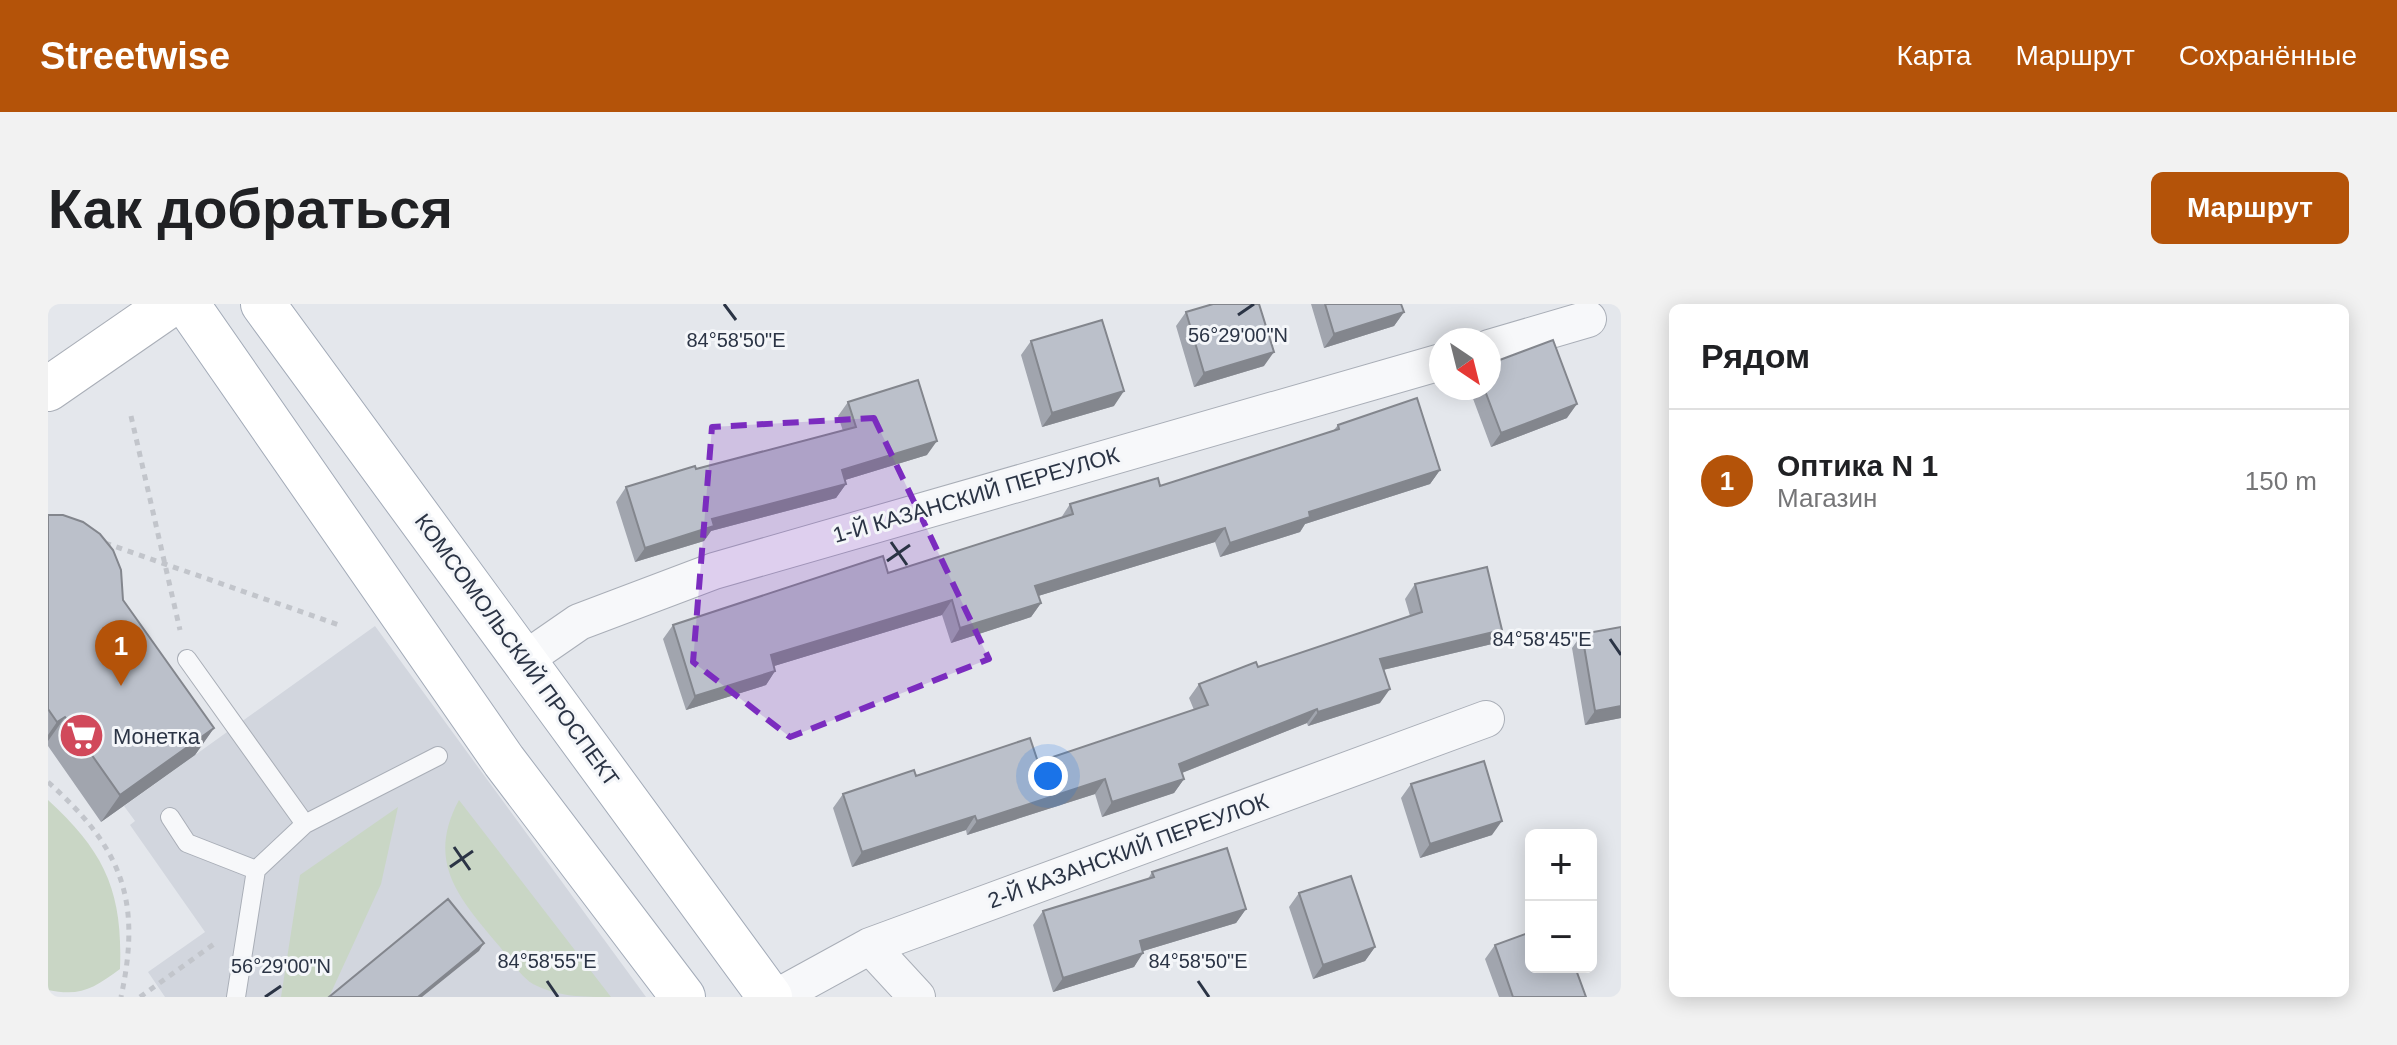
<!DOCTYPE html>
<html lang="ru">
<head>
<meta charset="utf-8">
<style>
  :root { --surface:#fff; --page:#f2f2f2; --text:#202124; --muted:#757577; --line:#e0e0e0; --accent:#b45309 }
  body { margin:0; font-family:Helvetica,sans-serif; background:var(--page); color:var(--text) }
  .controls { position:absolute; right:24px; bottom:24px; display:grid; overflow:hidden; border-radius:12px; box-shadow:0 4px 20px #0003 }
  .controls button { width:72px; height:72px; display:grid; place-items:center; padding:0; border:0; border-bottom:2px solid var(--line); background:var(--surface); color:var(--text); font:40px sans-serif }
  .compass { position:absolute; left:1381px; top:24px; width:72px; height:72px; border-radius:50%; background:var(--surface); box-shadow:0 4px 20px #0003; rotate:145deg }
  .you { position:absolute; left:1000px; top:472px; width:28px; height:28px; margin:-20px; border:6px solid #fff; border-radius:50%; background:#1a73e8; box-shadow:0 0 0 12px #1a73e833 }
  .badge { display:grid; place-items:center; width:52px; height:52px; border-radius:50%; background:var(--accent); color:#fff; font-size:26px; font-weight:700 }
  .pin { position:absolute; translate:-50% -66px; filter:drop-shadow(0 2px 4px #0008) }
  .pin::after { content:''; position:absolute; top:42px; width:28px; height:24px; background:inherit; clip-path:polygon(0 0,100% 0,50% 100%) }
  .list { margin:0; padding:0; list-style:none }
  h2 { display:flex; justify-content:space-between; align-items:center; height:104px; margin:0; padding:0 32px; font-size:34px }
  h2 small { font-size:26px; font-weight:400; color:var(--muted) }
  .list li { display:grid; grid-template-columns:52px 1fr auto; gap:24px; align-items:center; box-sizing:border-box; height:144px; padding:0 32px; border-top:2px solid var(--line) }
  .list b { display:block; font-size:30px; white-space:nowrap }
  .list p { margin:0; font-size:26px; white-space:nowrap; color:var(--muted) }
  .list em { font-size:26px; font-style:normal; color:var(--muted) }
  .map { position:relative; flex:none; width:1573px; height:693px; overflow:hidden; border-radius:12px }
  header { display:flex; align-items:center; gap:48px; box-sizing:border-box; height:112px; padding:0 40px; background:var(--accent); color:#fff }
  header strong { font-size:38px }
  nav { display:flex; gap:44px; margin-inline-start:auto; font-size:28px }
  .intro { display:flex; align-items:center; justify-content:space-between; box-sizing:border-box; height:192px; padding:0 48px }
  h1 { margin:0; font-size:56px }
  .button { padding:20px 36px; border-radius:12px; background:var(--accent); color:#fff; font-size:28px; font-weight:700 }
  main { display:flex; gap:48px; padding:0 48px }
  aside { flex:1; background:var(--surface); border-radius:12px; box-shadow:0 4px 20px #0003 }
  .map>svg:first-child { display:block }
  .built { fill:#d2d6de }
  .green { fill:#c9d6c5 }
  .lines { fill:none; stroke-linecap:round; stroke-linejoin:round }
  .service-casing { stroke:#a9aeb7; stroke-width:20 }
  .minor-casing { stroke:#a9aeb7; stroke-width:38 }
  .secondary-casing { stroke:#a9aeb7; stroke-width:46 }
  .primary-casing { stroke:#a3abb8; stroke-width:46 }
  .path { stroke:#c2c5cb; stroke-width:5; stroke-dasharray:6 6; stroke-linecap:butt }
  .service { stroke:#f7f8fa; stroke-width:18 }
  .minor { stroke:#f7f8fa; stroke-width:36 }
  .secondary { stroke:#fff; stroke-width:44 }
  .primary { stroke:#fff; stroke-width:44 }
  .wall { fill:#a1a5ae }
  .shaded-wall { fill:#83868d }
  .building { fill:#bbc0ca; stroke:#83868d; stroke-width:2 }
  .marked { fill:#7b2cbf; fill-opacity:0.2; stroke:#7b2cbf; stroke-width:6; stroke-dasharray:16 10; stroke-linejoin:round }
  .ticks { fill:none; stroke:#2b3445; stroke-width:3 }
  .labels { text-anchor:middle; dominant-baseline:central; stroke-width:6; stroke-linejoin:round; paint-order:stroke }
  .street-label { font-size:22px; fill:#2b3445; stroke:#f4f6f9 }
  .poi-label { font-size:22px; fill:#2b3445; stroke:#f4f6f9; text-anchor:start }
  .ticks-label { font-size:20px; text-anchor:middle; fill:#2b3445; stroke:#f4f6f9; stroke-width:6; stroke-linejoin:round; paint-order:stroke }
</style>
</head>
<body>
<header>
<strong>Streetwise</strong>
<nav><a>Карта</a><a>Маршрут</a><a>Сохранённые</a></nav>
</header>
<div class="intro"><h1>Как добраться</h1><a class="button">Маршрут</a></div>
<main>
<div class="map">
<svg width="1573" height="693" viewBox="0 0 1573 693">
  <rect width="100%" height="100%" fill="#e4e7ec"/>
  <!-- built -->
  <path class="built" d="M 327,322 L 598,693 L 117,693 L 100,668 L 157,628 L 82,521 L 87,517 L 76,502 Z"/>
  <!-- green -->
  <path class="green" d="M 0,496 C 57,548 75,588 72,665 C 46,684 33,693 0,686 Z
    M 411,496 L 563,693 C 535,693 510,693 485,680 C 472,672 461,654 452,643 C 412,595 377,559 411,496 Z
    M 350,503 L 333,580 L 281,693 L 233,693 L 252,571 Z"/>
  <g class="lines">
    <defs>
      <path id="service" d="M 139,355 L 257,520
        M 122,513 L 139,539 L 208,566
        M 188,693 L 208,566 L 257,520 L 390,452"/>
      <path id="minor" d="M 1441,44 L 1540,15
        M 476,356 L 531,318 L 666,267 L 1393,58
        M 822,642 L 869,693
        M 729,693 L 822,642 L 1438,415"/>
      <path id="secondary" d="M 0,85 L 123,0"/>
      <path id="primary" d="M 139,0 L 456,457 L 635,693
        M 215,0 L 722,693"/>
    </defs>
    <!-- service casing -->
    <use href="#service" class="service-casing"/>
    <!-- minor casing -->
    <use href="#minor" class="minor-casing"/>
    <!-- secondary casing -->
    <use href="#secondary" class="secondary-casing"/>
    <!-- primary casing -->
    <use href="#primary" class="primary-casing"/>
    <!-- path -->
    <path class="path" d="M 83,112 L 132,326
      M 57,239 L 294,322
      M 0,478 C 74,544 94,596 73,693
      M 92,693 L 166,640"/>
    <!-- service -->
    <use href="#service" class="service"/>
    <!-- minor -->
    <use href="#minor" class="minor"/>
    <!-- secondary -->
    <use href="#secondary" class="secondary"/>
    <!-- primary -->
    <use href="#primary" class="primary"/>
  </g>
  <!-- wall -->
  <path class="wall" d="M 1263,0 L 1353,0 L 1356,8 L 1346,22 L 1276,44 Z
    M 1138,8 L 1216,62 L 1146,83 L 1128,22 Z
    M 983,37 L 1066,102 L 994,123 L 973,51 Z
    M 1421,84 L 1441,84 L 1519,114 L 1443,143 Z
    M 800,98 L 879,151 L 797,176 L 798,180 L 788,194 L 663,227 L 656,237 L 587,258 L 568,198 L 578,183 L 795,127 L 790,112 Z
    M 1290,121 L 1392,166 L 1382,180 L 1257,220 L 1252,228 L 1172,253 L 1167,238 L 990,292 L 993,299 L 983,313 L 903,339 L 894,311 L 726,362 L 727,367 L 718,381 L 638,406 L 615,335 L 625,321 L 840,269 L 1013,214 L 1022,200 L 1112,182 L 1285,127 Z
    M 0,211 L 75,296 L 166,424 L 147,451 L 53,518 L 0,442 Z
    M 1367,280 L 1454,326 L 1444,340 L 1335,366 L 1332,399 L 1260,422 L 1259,419 L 1134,469 L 1136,475 L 1126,489 L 1054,513 L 1047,490 L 919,531 L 918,526 L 804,563 L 785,504 L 795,490 L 868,472 L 990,458 L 1146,406 L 1141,394 L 1151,380 L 1210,363 L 1362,312 L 1357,295 Z
    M 1573,323 L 1573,414 L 1537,421 L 1524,344 L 1534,330 Z
    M 1363,480 L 1444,531 L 1372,554 L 1353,494 Z
    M 1104,568 L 1198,605 L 1188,619 L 1095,647 L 1086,663 L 1005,688 L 985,621 L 995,607 L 1100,575 Z
    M 1251,589 L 1327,643 L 1317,657 L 1265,675 L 1241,603 Z
    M 1447,641 L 1538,693 L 1451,693 L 1437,655 Z"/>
  <!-- shaded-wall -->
  <path class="shaded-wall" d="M 1356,8 L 1346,22 L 1276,44 L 1286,30 Z
    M 1226,48 L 1216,62 L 1146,83 L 1156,69 Z
    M 1076,87 L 1066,102 L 994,123 L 1004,109 Z
    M 1529,100 L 1519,114 L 1443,143 L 1453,129 Z
    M 889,137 L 879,151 L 784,180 L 794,166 Z
    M 1392,166 L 1382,180 L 1257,220 L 1252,228 L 1172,253 L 1182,239 L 1261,208 Z
    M 798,180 L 788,194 L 663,227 L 656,237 L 587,258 L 597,244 L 664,215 Z
    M 1177,224 L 1167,238 L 977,296 L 987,282 Z
    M 904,296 L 894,311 L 713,366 L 723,351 Z
    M 993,299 L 983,313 L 903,339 L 912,324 Z
    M 1454,326 L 1444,340 L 1322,369 L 1332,355 Z
    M 727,367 L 718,381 L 638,406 L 647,392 Z
    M 1342,385 L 1332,399 L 1260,422 L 1270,408 Z
    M 1573,402 L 1573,414 L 1537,421 L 1547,407 Z
    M 1269,405 L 1259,419 L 1121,474 L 1131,460 Z
    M 17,413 L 0,437 L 0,431 L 9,418 Z
    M 166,424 L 147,451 L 53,518 L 72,491 Z
    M 1057,475 L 1047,490 L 919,531 L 929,517 Z
    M 1136,475 L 1126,489 L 1054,513 L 1064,498 Z
    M 927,512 L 918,526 L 804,563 L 814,548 Z
    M 1454,517 L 1444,531 L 1372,554 L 1382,540 Z
    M 1198,605 L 1188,619 L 1082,651 L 1092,637 Z
    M 436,639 L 431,647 L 374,693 L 370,693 Z
    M 1327,643 L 1317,657 L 1265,675 L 1275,661 Z
    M 1095,649 L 1086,663 L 1005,688 L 1015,674 Z"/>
  <!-- building -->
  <path class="building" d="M 1165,0 L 1211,0 L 1226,48 L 1156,69 L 1138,8 Z
    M 1277,0 L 1353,0 L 1356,8 L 1286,30 Z
    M 1054,16 L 1076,87 L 1004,109 L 983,37 Z
    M 1505,36 L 1529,100 L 1453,129 L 1436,84 L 1441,84 L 1441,60 Z
    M 870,76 L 889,137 L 794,166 L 798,180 L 664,215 L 666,222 L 597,244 L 578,183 L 647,162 L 648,165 L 808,123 L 800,98 Z
    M 1369,94 L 1392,166 L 1261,208 L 1262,213 L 1182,239 L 1177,224 L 987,282 L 993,299 L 912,324 L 904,296 L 723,351 L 727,367 L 647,392 L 625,321 L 835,252 L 840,269 L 1025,210 L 1022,200 L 1110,174 L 1112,182 L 1291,125 L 1290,121 Z
    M 0,211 L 15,211 L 35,218 L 52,230 L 65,246 L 73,266 L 75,296 L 166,424 L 72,491 L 17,413 L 9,418 L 0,405 Z
    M 1439,263 L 1454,326 L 1332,355 L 1342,385 L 1270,408 L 1269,405 L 1131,460 L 1136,475 L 1064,498 L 1057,475 L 929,517 L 927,512 L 814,548 L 795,490 L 866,466 L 868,472 L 982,434 L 990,458 L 1160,401 L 1151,380 L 1208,358 L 1210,363 L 1374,308 L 1367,280 Z
    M 1573,323 L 1573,402 L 1547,407 L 1534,330 Z
    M 1436,457 L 1454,517 L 1382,540 L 1363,480 Z
    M 1179,544 L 1198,605 L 1092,637 L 1095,649 L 1015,674 L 995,607 L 1106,573 L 1104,568 Z
    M 1303,572 L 1327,643 L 1275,661 L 1251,589 Z
    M 400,595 L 436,639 L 370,693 L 281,693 Z
    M 1483,628 L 1483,663 L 1527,663 L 1538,693 L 1465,693 L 1447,641 Z"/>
  <!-- marked area -->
  <path class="marked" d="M 826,114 L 941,355 L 742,433 L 645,358 L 664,123 Z"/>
  <!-- ticks -->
  <path class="ticks" d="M 676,0 L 688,16M 1190,11 L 1206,0M 843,238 L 859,261M 839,257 L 862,241M 1562,335 L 1573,351M 406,543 L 422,566M 402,563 L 425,547M 499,677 L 510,693M 1150,677 L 1161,693M 217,693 L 233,682"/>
  <!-- icons -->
  <defs>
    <symbol id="supermarket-disc" viewBox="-11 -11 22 22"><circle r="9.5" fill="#d1495b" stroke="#f4f6f9"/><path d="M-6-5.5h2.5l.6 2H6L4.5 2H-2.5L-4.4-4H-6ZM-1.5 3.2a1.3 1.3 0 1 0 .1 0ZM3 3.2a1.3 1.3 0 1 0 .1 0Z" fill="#fff"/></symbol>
  </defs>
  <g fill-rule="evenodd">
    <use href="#supermarket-disc" x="8" y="406" width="51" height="51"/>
  </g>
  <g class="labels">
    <!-- street labels -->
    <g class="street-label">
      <text transform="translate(928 191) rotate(-16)">1-Й КАЗАНСКИЙ ПЕРЕУЛОК</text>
      <text transform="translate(469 346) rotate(54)">КОМСОМОЛЬСКИЙ ПРОСПЕКТ</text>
      <text transform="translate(1080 547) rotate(-20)">2-Й КАЗАНСКИЙ ПЕРЕУЛОК</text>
    </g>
    <!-- poi labels -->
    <g class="poi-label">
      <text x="65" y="432">Монетка</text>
    </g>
  </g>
  <g class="ticks-label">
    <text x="1190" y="38">56°29'00"N</text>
    <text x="688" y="43">84°58'50"E</text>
    <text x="1494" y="342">84°58'45"E</text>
    <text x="499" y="664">84°58'55"E</text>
    <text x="1150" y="664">84°58'50"E</text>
    <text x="233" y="669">56°29'00"N</text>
  </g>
</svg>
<div class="controls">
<button>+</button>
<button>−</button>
</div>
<svg class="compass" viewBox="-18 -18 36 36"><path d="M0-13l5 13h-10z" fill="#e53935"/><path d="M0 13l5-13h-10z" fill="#757577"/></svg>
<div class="you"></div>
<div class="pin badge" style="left:73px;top:382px">1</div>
</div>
<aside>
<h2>Рядом<small></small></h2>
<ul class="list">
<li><span class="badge">1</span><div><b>Оптика N 1</b><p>Магазин</p></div><em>150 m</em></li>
</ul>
</aside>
</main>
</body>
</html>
